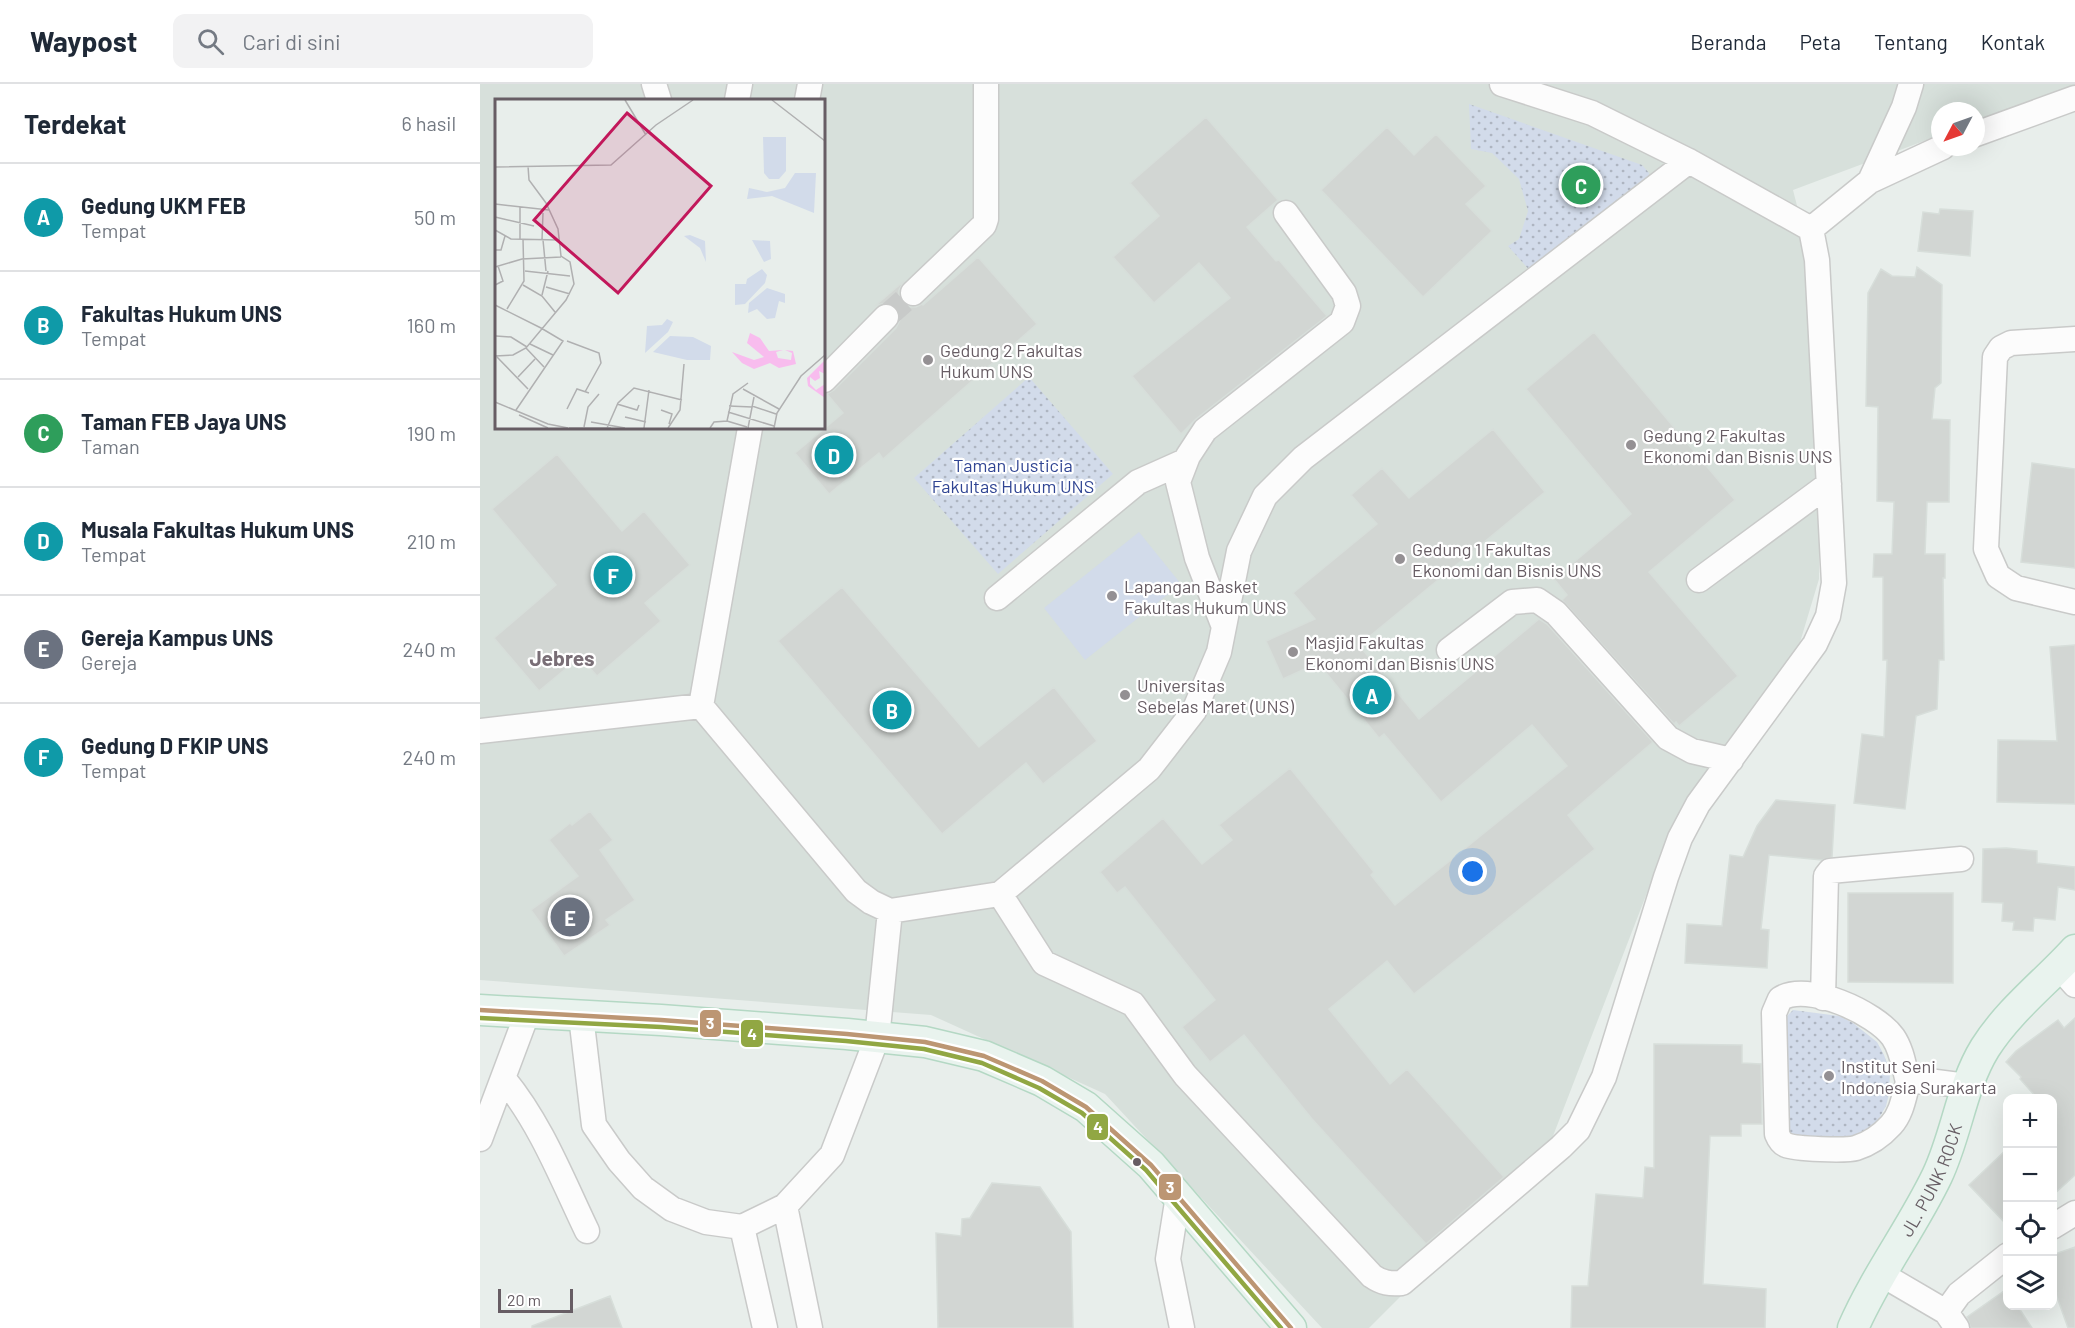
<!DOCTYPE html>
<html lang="id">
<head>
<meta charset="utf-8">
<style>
  :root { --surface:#fff; --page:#f2f2f3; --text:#1f2937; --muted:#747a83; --line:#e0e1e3; --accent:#949093 }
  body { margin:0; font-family:Barlow,sans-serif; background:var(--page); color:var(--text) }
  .controls { position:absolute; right:18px; bottom:18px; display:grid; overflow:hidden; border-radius:12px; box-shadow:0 6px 24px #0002 }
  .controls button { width:54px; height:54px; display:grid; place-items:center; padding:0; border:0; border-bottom:2px solid var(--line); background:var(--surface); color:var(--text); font:30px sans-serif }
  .compass { position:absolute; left:1451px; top:18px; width:54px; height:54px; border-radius:50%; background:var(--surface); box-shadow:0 6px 24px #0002; rotate:229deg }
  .scale { position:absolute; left:18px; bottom:15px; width:75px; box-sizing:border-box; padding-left:6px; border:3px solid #675d64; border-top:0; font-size:16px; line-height:21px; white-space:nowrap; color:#675d64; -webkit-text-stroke:4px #fff; paint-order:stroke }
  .you { position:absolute; left:993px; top:788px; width:21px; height:21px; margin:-15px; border:4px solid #fff; border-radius:50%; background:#1a73e8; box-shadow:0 0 0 9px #1a73e833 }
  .badge { display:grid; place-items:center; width:39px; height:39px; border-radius:50%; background:var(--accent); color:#fff; font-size:20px; font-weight:700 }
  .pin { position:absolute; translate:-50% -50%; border:3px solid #fff; box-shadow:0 2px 6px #0006 }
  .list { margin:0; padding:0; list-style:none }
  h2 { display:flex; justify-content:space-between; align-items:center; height:78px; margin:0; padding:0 24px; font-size:26px }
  h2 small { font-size:20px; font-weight:400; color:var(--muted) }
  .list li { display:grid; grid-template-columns:39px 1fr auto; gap:18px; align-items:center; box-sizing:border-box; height:108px; padding:0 24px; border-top:2px solid var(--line) }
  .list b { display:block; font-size:22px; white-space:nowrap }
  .list p { margin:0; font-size:20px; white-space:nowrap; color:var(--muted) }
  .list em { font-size:20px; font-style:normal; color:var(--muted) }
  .icon { flex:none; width:33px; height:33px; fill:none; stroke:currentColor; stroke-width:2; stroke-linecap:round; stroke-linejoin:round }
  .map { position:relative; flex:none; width:1595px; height:1244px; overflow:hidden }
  header { display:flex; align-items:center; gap:36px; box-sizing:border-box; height:84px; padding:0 30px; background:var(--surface); border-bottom:2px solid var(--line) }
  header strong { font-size:28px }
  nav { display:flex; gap:33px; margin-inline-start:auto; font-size:21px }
  .search { width:420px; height:54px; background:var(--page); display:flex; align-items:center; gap:15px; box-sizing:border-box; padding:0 21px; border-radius:12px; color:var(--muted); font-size:22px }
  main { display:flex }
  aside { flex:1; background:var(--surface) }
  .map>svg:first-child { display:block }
  .education { fill:#d7e0db; fill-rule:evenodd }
  .grass { fill:url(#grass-dots) }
  .pitch { fill:#d2dbea }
  .building { fill:#d2d6d3; stroke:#d7deda; stroke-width:1.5 }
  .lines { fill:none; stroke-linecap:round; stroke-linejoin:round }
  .minor-tunnel { stroke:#c8cac9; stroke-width:24; stroke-dasharray:24 12; stroke-linecap:butt }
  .minor-casing { stroke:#c9cac9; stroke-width:27 }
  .major-casing { stroke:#b4d8c4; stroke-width:33 }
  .minor { stroke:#fcfcfc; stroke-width:24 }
  .major { stroke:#e9f3ee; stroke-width:30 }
  .bus-1-casing { stroke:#fff; stroke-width:9 }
  .bus-2-casing { stroke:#fff; stroke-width:9 }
  .bus-1 { stroke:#bc9673; stroke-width:4.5 }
  .bus-2 { stroke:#91a743; stroke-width:4.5 }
  .poi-dot { fill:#949093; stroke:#fff; stroke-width:2 }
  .bus-dot { fill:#675d64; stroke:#fff; stroke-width:2 }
  .labels { text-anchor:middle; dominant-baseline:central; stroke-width:4.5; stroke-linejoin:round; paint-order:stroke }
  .poi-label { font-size:18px; fill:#675d64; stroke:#fff; text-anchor:start }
  .park-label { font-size:18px; fill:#304593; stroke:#fff }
  .street-label { font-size:18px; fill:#675d64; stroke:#fff }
  .quarter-label { font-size:21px; font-weight:bold; fill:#796e76; stroke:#fff }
  .inset-road { fill:none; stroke:#b0b0b1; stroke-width:1.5 }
  .view { fill:#c2185b; fill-opacity:0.15; stroke:#c2185b; stroke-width:3 }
  .inset-edge { fill:none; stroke:#675d64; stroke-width:3 }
  .line-badge { stroke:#fff; stroke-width:2 }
  .badge-label { font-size:16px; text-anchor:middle; font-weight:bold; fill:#fff }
</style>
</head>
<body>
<header>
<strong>Waypost</strong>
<div class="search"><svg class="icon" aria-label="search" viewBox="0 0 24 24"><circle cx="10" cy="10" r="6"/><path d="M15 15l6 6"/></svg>Cari di sini</div>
<nav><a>Beranda</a><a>Peta</a><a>Tentang</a><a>Kontak</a></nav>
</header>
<main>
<aside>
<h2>Terdekat<small>6 hasil</small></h2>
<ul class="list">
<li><span class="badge" style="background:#0f9aa8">A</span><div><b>Gedung UKM FEB</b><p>Tempat</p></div><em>50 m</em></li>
<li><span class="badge" style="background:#0f9aa8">B</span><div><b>Fakultas Hukum UNS</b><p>Tempat</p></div><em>160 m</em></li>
<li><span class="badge" style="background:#2e9e5b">C</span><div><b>Taman FEB Jaya UNS</b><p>Taman</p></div><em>190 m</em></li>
<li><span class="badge" style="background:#0f9aa8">D</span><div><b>Musala Fakultas Hukum UNS</b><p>Tempat</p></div><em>210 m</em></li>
<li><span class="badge" style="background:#6b7280">E</span><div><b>Gereja Kampus UNS</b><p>Gereja</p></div><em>240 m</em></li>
<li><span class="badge" style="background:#0f9aa8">F</span><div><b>Gedung D FKIP UNS</b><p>Tempat</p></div><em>240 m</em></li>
</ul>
</aside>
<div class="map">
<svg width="1595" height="1244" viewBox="0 0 1595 1244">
  <defs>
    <pattern id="grass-dots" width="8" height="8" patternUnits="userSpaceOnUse" patternTransform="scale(1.5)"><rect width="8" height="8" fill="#d2dbea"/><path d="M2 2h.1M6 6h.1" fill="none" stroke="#aeb5c1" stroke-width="1.8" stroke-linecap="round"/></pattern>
  </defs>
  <rect width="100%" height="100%" fill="#e8eeeb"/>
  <!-- education -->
  <path class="education" d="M 0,0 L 1595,0 L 1595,2 L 1496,38 L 1496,27 L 1460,27 L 1460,51 L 1313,106 L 1332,181 L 1340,310 L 1339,495 L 1312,585 L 1187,757 L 1068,1065 L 889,1244 L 842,1244 L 625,1010 L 451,931 L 0,896 ZM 16,16 L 344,16 L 344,344 L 16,344 Z"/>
  <!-- grass -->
  <path class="grass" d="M 989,20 L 1162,81 L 1169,89 L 1168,95 L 1052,189 L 1028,162 L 1039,155 L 1048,127 L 1039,95 L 1012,69 L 991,65 Z
    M 549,293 L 633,390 L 518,490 L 434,394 Z
    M 1313,926 L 1359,932 L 1373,939 L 1397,958 L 1404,971 L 1410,987 L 1409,1010 L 1406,1022 L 1394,1043 L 1379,1050 L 1365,1055 L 1307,1051 L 1306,933 Z"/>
  <!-- pitch -->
  <path class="pitch" d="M 659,448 L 701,500 L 605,576 L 564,524 Z"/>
  <!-- building -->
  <path class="building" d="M 726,33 L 798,116 L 767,143 L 796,177 L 799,176 L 847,232 L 716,335 L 701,350 L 652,292 L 750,214 L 719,179 L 674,219 L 633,173 L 679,132 L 650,99 Z
    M 907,43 L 934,71 L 956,50 L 1006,102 L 986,120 L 1012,147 L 943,213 L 841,106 Z
    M 1460,125 L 1493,127 L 1490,172 L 1438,167 L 1443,128 L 1459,130 Z
    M 498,173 L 557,240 L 403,375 L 399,369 L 349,410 L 315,369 L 363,329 L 347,310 L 354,306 L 416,244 L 420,236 L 420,230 L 416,223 L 409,219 L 396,221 L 424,197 L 419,206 L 419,213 L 422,218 L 430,223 L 436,223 L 442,220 L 443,221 Z
    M 1437,183 L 1462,201 L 1461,299 L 1455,304 L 1452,335 L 1470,336 L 1469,418 L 1447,418 L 1445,470 L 1465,470 L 1465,494 L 1463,494 L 1464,576 L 1459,576 L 1457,625 L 1436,632 L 1425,725 L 1374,719 L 1382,650 L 1404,653 L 1407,576 L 1403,576 L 1403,493 L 1393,493 L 1394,470 L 1412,470 L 1414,418 L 1397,417 L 1398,323 L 1386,322 L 1388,209 L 1401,185 L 1412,192 L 1435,193 Z
    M 1114,248 L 1255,416 L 1169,488 L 1258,592 L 1199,642 L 1196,638 L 1194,640 L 1082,516 L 1087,511 L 1074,495 L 1151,430 L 1046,305 Z
    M 1013,345 L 1065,408 L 879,561 L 939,635 L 1059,535 L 1067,540 L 1173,658 L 1088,731 L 1115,765 L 934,910 L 907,877 L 849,925 L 910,1000 L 927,985 L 1024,1093 L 946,1160 L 832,1035 L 764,951 L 730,978 L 702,943 L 735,916 L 645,803 L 637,809 L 620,788 L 683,734 L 722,780 L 752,756 L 739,741 L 810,684 L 894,788 L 891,791 L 915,821 L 1087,682 L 1052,641 L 961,718 L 904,650 L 899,654 L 838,579 L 803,595 L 786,557 L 835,535 L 813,509 L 897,440 L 871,411 L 902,384 L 929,414 Z
    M 77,370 L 142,447 L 164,427 L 210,481 L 165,519 L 181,537 L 117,592 L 100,573 L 59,607 L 14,554 L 76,501 L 12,425 Z
    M 1552,379 L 1595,385 L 1595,484 L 1541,478 Z
    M 362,503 L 499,663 L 574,603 L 617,657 L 563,700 L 546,679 L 462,750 L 298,557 Z
    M 1595,561 L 1595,720 L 1517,718 L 1518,656 L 1577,657 L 1570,563 Z
    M 1296,716 L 1355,721 L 1352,773 L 1342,776 L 1289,771 L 1281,845 L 1289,846 L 1287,884 L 1205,879 L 1207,840 L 1242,842 L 1250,771 L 1263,773 L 1277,742 Z
    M 110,727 L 133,756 L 120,766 L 155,816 L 126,836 L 130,841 L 84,872 L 51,826 L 98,792 L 69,756 L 90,739 L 92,741 Z
    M 1526,764 L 1557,767 L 1557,779 L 1595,783 L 1595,806 L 1578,803 L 1575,836 L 1554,834 L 1553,847 L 1533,846 L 1534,838 L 1522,837 L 1523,819 L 1502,818 L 1503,765 Z
    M 1368,809 L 1473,809 L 1473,899 L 1368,898 Z
    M 1595,934 L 1595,1091 L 1572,1112 L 1572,1014 L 1557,1014 L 1540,995 L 1541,993 L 1526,978 L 1536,967 L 1578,936 L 1584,944 Z
    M 1174,960 L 1262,961 L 1262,979 L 1281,980 L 1282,1040 L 1261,1040 L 1261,1052 L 1230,1052 L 1223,1200 L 1286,1205 L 1285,1244 L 1091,1244 L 1092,1202 L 1108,1202 L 1116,1110 L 1163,1114 L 1165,1083 L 1174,1084 Z
    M 1527,1065 L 1527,1141 L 1489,1101 Z
    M 512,1099 L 560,1103 L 591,1148 L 593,1244 L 458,1244 L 456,1149 L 481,1152 L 482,1135 L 490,1134 Z
    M 1595,1163 L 1595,1244 L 1588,1244 L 1572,1199 L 1572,1171 Z
    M 1527,1205 L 1527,1221 L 1537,1221 L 1552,1244 L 1491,1244 L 1487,1233 Z
    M 130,1212 L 142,1244 L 52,1244 L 52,1242 Z"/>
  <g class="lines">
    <!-- minor-tunnel -->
    <path class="minor-tunnel" d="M 406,233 L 433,209"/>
    <defs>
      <path id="minor" d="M 174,0 L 179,16
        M 1022,0 L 1112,29 L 1209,77 L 1331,145 L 1390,97 L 1463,63
        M 257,16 L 260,0
        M 327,16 L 330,0
        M 1496,50 L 1595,14
        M 1390,97 L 1424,23 L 1431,0
        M 433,209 L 504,141 L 506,135 L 506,0
        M 1595,255 L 1531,259 L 1521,264 L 1515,273 L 1506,465 L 1518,492 L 1536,504 L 1595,518
        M 344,296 L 406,233
        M 1219,496 L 1349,400
        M 517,514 L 658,398 L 705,377
        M 744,543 L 717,474 L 698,398 L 708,372 L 725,346 L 862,238 L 868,222 L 864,209 L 806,129
        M 969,566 L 1032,518 L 1057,516 L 1076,529 L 1188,654 L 1212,667 L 1251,676
        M 221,622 L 270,344
        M 0,647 L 221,622 L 376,807 L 391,818 L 410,827 L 520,810 L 669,685 L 714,627 L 739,568 L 759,467 L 785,412 L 823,374 L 1209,77
        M 520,810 L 564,879 L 653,920 L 705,991 L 892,1192 C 902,1199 910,1200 922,1199 L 1081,1063 L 1098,1046 L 1124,993 L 1186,793 L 1200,754 L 1218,720 L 1335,560 L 1348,532 L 1354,499 L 1337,176 L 1331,145
        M 1579,883 L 1595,901
        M 1343,914 L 1346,792 L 1350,787 L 1481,775
        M 101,932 L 114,1041 L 139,1077 L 163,1104 L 192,1125 L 226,1138 L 262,1143 L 305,1122 L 352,1071 L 397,954 L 410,827
        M 24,995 C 61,1040 82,1095 107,1147
        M 1428,998 C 1424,983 1422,966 1413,953 C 1396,929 1327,897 1300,915 L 1294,929 L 1297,1050 C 1299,1055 1301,1059 1306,1061 C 1315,1065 1366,1067 1376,1064 C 1389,1060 1402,1051 1411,1041 C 1422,1029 1424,1012 1428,998 L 1448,997 L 1487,1002
        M 0,1055 L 47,930
        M 698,1112 L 688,1175 L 702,1244
        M 305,1122 L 330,1244
        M 262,1143 L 285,1244
        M 1572,1143 L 1595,1129
        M 1401,1190 L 1466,1228 L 1477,1244
        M 1466,1228 L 1479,1210 L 1528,1171"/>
      <g id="major">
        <path d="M 0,926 L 181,936 L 367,950 L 445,958 L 504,972 L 562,997 L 606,1023 L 671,1081 L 811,1244"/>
        <path id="s1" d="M 1373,1244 C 1396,1191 1432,1144 1457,1092 C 1477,1050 1481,1003 1505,964 C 1529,926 1566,898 1595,866"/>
      </g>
    </defs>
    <!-- minor casing -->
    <use href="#minor" class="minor-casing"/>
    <!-- major casing -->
    <use href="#major" class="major-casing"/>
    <!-- minor -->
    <use href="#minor" class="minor"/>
    <!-- major -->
    <use href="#major" class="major"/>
    <defs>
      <path id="bus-1" d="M 0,926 L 181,936 L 367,950 L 445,958 L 504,972 L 562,997 L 606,1023 L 671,1081 L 811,1244"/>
      <path id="bus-2" d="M 0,934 L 181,943 L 366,957 L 444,965 L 502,979 L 559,1004 L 602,1029 L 666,1086 L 801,1244"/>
    </defs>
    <!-- bus-1 casing -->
    <use href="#bus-1" class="bus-1-casing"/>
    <!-- bus-2 casing -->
    <use href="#bus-2" class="bus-2-casing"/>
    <!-- bus-1 -->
    <use href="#bus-1" class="bus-1"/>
    <!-- bus-2 -->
    <use href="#bus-2" class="bus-2"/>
  </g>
  <!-- markers -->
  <g class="poi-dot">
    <circle cx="448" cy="276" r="6"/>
    <circle cx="1151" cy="361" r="6"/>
    <circle cx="920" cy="475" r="6"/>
    <circle cx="632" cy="512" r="6"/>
    <circle cx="813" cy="568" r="6"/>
    <circle cx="645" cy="611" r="6"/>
    <circle cx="1349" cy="992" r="6"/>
  </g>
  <circle class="bus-dot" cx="657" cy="1078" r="5"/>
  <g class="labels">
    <!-- poi labels -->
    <g class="poi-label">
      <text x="460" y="266">Gedung 2 Fakultas<tspan x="460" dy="21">Hukum UNS</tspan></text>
      <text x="1163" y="351">Gedung 2 Fakultas<tspan x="1163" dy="21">Ekonomi dan Bisnis UNS</tspan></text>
      <text x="932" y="465">Gedung 1 Fakultas<tspan x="932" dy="21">Ekonomi dan Bisnis UNS</tspan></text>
      <text x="644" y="502">Lapangan Basket<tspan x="644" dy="21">Fakultas Hukum UNS</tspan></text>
      <text x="825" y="558">Masjid Fakultas<tspan x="825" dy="21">Ekonomi dan Bisnis UNS</tspan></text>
      <text x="657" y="601">Universitas<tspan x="657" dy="21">Sebelas Maret (UNS)</tspan></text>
      <text x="1361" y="982">Institut Seni<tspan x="1361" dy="21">Indonesia Surakarta</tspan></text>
    </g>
    <!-- park labels -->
    <g class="park-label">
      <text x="533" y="381">Taman Justicia<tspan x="533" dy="21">Fakultas Hukum UNS</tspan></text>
    </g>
    <!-- street labels -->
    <g class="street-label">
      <text stroke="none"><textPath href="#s1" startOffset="168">JL. PUNK ROCK</textPath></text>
    </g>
    <!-- quarter labels -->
    <g class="quarter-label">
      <text x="82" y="573">Jebres</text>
    </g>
  </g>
  <!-- overview -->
  <g transform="translate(15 15)">
    <rect width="330" height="330" fill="#e8eeeb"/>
    <path d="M 195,136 L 210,142 L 211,163 L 205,149 L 189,137 ZM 257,141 L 275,142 L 276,160 L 269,163 Z" fill="#d2dbea"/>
    <path d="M 300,74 L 321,74 L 319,114 L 277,97 L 252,100 L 254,89 L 272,93 L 290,89 ZM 267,170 L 272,176 L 270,184 L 250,205 L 240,206 L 240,185 L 251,185 L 252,180 ZM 272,189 L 290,195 L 290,204 L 284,202 L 280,219 L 272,220 L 262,210 L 253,214 L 254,204 ZM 172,220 L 178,223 L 173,233 L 150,254 L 152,227 L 167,226 ZM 175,237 L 198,238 L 216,247 L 215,261 L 192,261 L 158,253 Z" fill="#d2dbea"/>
    <path d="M 268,38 L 291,38 L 291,72 L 284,80 L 274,80 L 269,74 Z" fill="#d2dbea"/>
    <path d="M 255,234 L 265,239 L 274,252 L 288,251 L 281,253 L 283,259 L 296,261 L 297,254 L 290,251 L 298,252 L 301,265 L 284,269 L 275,264 L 259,270 L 247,264 L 237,253 L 259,261 L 269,258 L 252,244 ZM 330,261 L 330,275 L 324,272 L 325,279 L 320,282 L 315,278 L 315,285 L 321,291 L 330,285 L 330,299 L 313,287 L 312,279 Z" fill="#f8bcee"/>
    <path class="inset-road" d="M 130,1 L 151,36M 277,1 L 330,42M 0,68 L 116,66 L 161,26 L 198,1M 0,105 L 54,111M 0,118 L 39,127M 0,131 L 16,140 L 64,141M 25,140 L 25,108M 47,141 L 48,114M 48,141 L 51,172M 0,151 L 6,151 L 10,137M 0,168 L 27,160 L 66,158M 30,172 L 75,177M 0,186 L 8,182 L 3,167M 28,186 L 47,197 L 60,213M 51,188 L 75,195M 47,196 L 53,172M 0,206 L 46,229M 12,210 L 29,182 L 28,140M 0,220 L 0,251M 1,237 L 16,238 L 32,248M 72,242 L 104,254 L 106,264 L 90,293M 35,245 L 58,256M 31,249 L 49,268M 0,257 L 18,256 L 31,249 L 71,201 L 79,185 L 75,163 L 66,157 L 63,130 L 51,104 L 34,81 L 33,67M 2,258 L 33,290M 23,278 L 40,260M 248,290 L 284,310M 0,303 L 53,325 L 73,329M 122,305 L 142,311 L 144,306M 234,307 L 257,308M 257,307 L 281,315M 72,310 L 82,290 L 94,294M 21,311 L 68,242 L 46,229M 166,311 L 177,315 L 174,325M 233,313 L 279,327M 24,316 L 53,329M 130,318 L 151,323M 232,322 L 252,328M 96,323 L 130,329M 89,328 L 93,308 L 104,295M 74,329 L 116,329M 112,329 L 123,304 L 139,289 L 187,301M 149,329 L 154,291M 173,329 L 185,311 L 189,265M 215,329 L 219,323 L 232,322 L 238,295 L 253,284M 253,329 L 259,298M 279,329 L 282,314 L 306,277 L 330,256"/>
    <path class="view" d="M 132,14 L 216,87 L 123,194 L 39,121 Z"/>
    <rect width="330" height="330" class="inset-edge"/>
  </g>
  <g class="line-badge">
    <rect x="219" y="925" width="23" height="29" rx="6" fill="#bc9673"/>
    <rect x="260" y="935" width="24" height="29" rx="6" fill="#91a743"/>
    <rect x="606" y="1029" width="23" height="28" rx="6" fill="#91a743"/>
    <rect x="678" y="1089" width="24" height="28" rx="6" fill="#bc9673"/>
  </g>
  <g class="badge-label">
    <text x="230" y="945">3</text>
    <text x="272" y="956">4</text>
    <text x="618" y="1049">4</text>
    <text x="690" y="1109">3</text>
  </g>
</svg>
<div class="controls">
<button>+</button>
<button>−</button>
<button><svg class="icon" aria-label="locate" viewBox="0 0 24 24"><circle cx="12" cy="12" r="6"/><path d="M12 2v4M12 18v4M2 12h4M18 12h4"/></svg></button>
<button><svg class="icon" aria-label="layers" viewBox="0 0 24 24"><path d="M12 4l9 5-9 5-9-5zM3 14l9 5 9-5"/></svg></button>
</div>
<svg class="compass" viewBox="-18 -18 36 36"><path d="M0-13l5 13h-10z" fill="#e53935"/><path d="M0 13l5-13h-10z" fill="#747a83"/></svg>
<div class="scale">20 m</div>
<div class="you"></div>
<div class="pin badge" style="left:892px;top:611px;background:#0f9aa8">A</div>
<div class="pin badge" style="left:412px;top:626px;background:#0f9aa8">B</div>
<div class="pin badge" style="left:1101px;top:101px;background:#2e9e5b">C</div>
<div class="pin badge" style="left:354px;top:371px;background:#0f9aa8">D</div>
<div class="pin badge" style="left:90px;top:833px;background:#6b7280">E</div>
<div class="pin badge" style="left:133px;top:491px;background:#0f9aa8">F</div>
</div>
</main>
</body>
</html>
